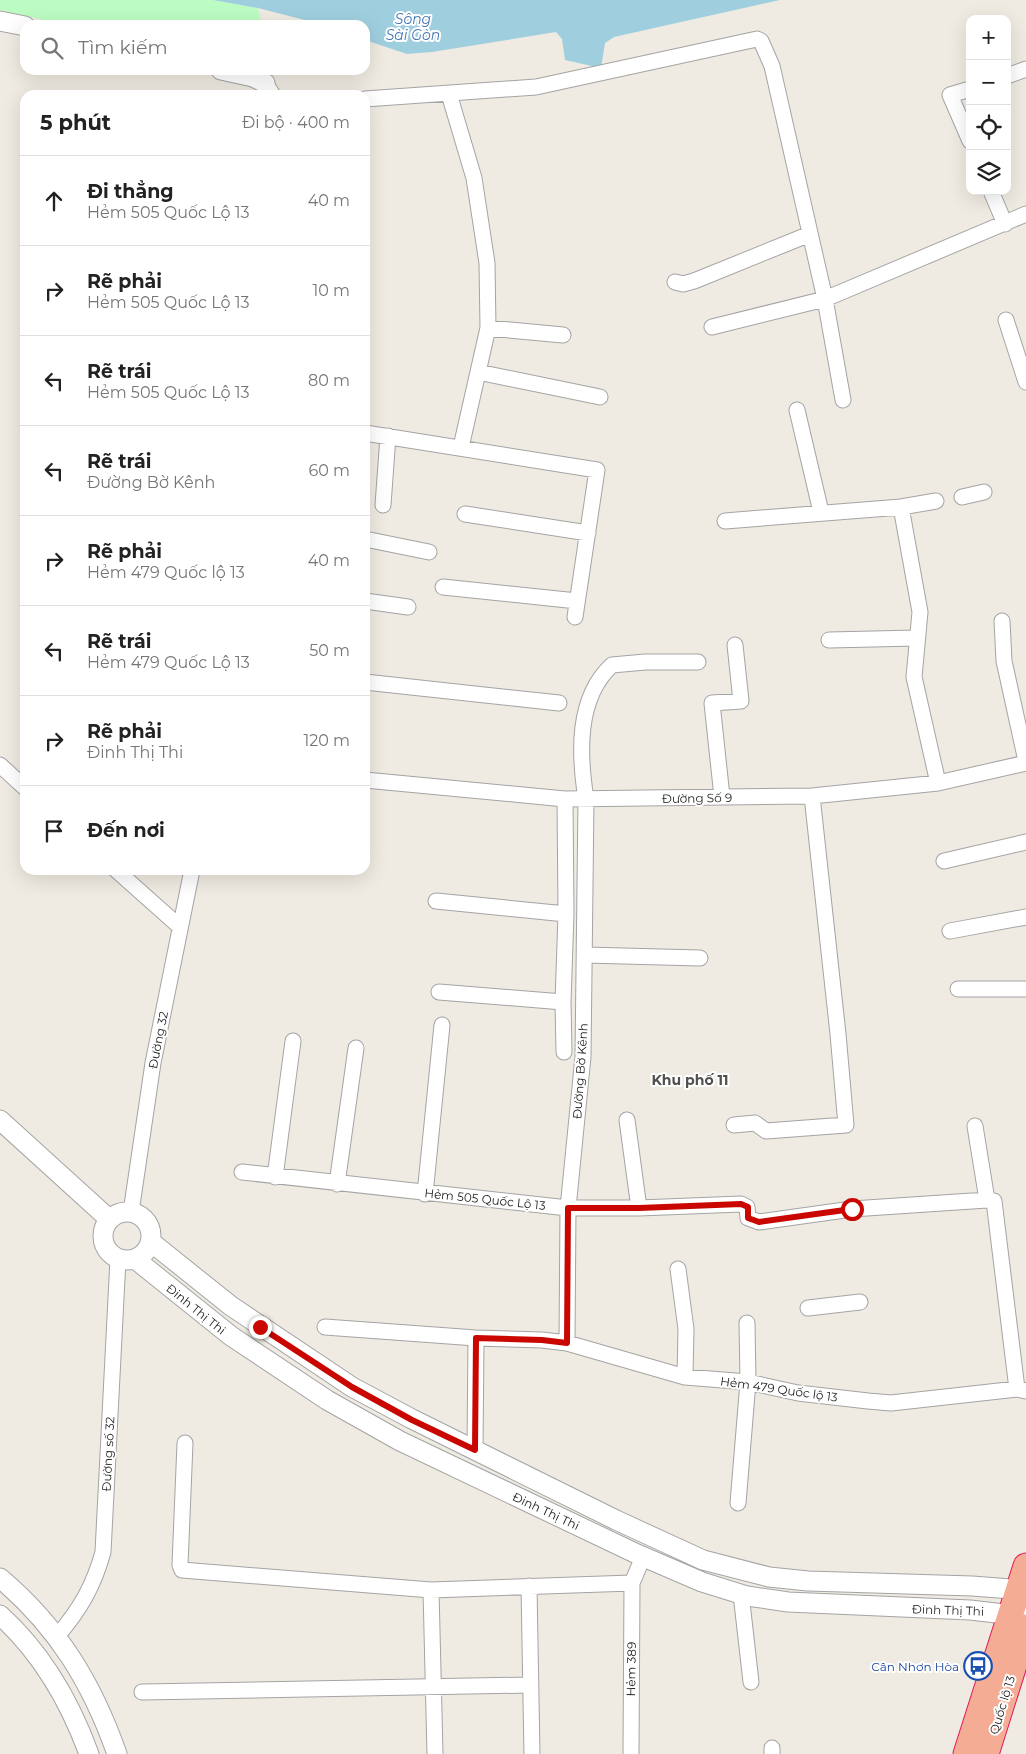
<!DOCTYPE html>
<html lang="vi">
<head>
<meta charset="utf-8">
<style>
  :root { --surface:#fff; --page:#f6f6f6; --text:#222; --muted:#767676; --line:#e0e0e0 }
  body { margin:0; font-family:Montserrat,sans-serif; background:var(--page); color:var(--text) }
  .controls { position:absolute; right:15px; top:15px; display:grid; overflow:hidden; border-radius:10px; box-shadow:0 5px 20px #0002 }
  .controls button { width:45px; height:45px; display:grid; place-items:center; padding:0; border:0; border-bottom:1px solid var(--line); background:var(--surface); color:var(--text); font:25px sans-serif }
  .stop { position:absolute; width:15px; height:15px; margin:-11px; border:4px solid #c90600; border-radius:50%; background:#fff }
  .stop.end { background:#c90600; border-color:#fff; box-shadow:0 1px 5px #0008 }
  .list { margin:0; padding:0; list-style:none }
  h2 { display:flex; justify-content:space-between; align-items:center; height:65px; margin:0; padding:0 20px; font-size:21px }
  h2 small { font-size:16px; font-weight:400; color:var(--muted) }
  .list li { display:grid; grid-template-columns:32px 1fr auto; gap:15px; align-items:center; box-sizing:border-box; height:90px; padding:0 20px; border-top:1px solid var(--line) }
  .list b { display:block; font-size:19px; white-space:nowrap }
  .list p { margin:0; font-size:16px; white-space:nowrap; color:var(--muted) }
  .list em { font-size:16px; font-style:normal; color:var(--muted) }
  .icon { flex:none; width:28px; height:28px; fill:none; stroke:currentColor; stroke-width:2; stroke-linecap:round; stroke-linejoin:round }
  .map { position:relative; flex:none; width:1026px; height:1754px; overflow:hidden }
  .search { position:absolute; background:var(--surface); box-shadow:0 5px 20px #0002; left:20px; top:20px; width:350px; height:55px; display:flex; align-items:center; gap:12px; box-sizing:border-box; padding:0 18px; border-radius:15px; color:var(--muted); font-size:19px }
  .panel { position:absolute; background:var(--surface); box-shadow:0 5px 20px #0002; left:20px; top:90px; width:350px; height:785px; border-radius:15px }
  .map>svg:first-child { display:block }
  .park { fill:#bbfcc2 }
  .water { fill:#9fcfdf }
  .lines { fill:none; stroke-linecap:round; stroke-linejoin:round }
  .minor-casing { stroke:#a4a4a4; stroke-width:17 }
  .tertiary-casing { stroke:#a4a4a4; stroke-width:21 }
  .trunk-casing { stroke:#e21958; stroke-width:27 }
  .minor { stroke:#fff; stroke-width:15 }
  .tertiary { stroke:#fff; stroke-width:19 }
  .trunk { stroke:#f5ac95; stroke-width:25 }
  .route { stroke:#c90600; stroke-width:6 }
  .labels { text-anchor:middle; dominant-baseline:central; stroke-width:4; stroke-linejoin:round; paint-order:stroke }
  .street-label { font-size:12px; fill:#1d1d1d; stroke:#fff }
  .transit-label { font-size:12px; fill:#164399; stroke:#fff; text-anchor:end }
  .water-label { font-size:14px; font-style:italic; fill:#4477b1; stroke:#fff }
  .neighbourhood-label { font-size:14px; font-weight:bold; fill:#505050; stroke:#fff }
</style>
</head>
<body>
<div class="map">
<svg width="1026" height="1754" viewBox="0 0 1026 1754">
  <rect width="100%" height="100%" fill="#efebe2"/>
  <!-- park -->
  <path class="park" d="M 0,0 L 213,0 L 258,8 L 262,25 L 66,25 L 0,10 Z"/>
  <!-- water -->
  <path class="water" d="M 213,0 L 780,0 L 614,37 L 605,43 L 601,68 L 565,60 L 562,39 L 556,32 L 432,52 L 407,54 L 365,40 L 365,25 L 324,25 L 258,8 Z"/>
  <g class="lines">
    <defs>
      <path id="minor" d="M 1007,76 L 1026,69
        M 265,83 L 273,95
        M 970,89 L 950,95 L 970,141
        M 449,94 L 474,178 L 487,263 L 488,328 L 461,447
        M 365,99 L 536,87 L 757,39 L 761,41 L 772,66 L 825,299 L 843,400
        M 991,191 L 1005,224
        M 675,282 L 683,284 L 694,281 L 810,234
        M 1006,320 L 1026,382
        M 712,327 L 825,299 L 1026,214
        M 488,328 L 563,335
        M 478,372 L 600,397
        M 797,410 L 821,512
        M 365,433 L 597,470 L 575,617
        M 962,497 L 984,492
        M 383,505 L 388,436
        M 901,507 L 920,612 L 914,677 L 938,783
        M 465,514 L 588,533
        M 725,521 L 901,507 L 936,501
        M 365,539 L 429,552
        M 443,587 L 577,601
        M 365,601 L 408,607
        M 1002,621 L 1004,661 L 1026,761
        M 829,640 L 917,638
        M 365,682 L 559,703
        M 0,765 L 25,788
        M 365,780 L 565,799 L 812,796 L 938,783 L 1026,763
        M 722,797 L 712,703 L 741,701 L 735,645
        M 944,861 L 1026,842
        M 116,870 L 180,927
        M 436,901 L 566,914
        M 950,931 L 1026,917
        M 585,955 L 700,958
        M 958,989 L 1026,989
        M 439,992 L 563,1002 L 566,914 L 565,799
        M 563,1002 L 564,1052
        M 627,1120 L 639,1208
        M 734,1125 L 755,1123 L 766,1131 L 846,1125 L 838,1034 L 812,796
        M 242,1172 L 568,1208 L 639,1208 L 741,1204 L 747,1207 L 748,1218 L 759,1222 L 852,1209 L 987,1200 L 975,1126
        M 275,1177 L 293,1041
        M 337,1184 L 356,1048
        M 425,1194 L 442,1025
        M 994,1201 L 1017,1389
        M 131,1212 L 153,1063 L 192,870
        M 678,1269 L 686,1329 L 685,1377
        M 808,1308 L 860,1302
        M 325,1327 L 476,1338 L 542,1340 L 567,1343 L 685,1377 L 748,1382 L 798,1393 L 868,1401 L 891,1403 L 1017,1389 L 1026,1391
        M 567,1343 L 568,1208 L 583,1057 L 586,799 C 579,755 576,698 612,665 L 645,662 L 698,662
        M 185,1443 L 180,1565 L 182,1570 L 431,1590 L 632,1583 L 643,1557
        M 475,1450 L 476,1338
        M 738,1503 L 748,1382 L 747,1323
        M 529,1586 L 532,1754
        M 431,1590 L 435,1754
        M 741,1594 L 751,1682
        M 57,1636 C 80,1610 94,1585 103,1552 L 118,1259
        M 142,1692 L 530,1685
        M 631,1754 L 632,1583
        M 772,1754 L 772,1748"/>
      <path id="tertiary" d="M 0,21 L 25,26
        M 221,70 L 253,77 L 265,83
        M 0,1120 L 109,1219
        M103 1236a24 24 0 1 1 48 0a24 24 0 1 1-48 0Z
        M 151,1242 L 231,1306 L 352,1387 L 412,1419 L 616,1520 L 703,1560 L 769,1577 L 808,1581 L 972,1586 L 1026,1590
        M 135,1259 L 231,1336 L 327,1400 L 400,1441 L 637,1554 L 702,1582 L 747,1596 L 788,1602 L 970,1610 L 1022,1616
        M 0,1578 C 58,1627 92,1683 117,1754
        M 0,1615 C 42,1653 70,1702 89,1754"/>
      <path id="trunk" d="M 966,1754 L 1026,1566
        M 986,1754 L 1026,1627"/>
    </defs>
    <!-- minor casing -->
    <use href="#minor" class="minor-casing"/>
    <!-- tertiary casing -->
    <use href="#tertiary" class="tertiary-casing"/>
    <!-- trunk casing -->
    <use href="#trunk" class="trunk-casing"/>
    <!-- minor -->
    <use href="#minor" class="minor"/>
    <!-- tertiary -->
    <use href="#tertiary" class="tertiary"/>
    <!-- trunk -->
    <use href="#trunk" class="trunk"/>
  </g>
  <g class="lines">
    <!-- route -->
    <path class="route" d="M 260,1327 L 352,1387 L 412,1420 L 475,1450 L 476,1338 L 542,1340 L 567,1343 L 568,1208 L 639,1208 L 741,1204 L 748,1207 L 748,1218 L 759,1222 L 852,1209"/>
  </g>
  <!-- icons -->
  <defs>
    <symbol id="bus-ring" viewBox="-11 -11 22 22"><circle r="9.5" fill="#fff" stroke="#1a4fb4" stroke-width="1.5"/><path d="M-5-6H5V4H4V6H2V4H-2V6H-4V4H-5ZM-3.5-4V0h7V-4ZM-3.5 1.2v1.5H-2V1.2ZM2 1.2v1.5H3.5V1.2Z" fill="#1a4fb4"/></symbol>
  </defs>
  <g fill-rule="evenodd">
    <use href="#bus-ring" x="962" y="1650" width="32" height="32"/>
  </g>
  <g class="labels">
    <!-- street labels -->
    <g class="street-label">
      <text transform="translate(697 798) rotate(-1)">Đường Số 9</text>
      <text transform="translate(158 1040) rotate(-79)">Đường 32</text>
      <text transform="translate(580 1071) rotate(-86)">Đường Bờ Kênh</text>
      <text transform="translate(485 1199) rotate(6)">Hẻm 505 Quốc Lộ 13</text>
      <text transform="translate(196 1309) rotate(39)">Đinh Thị Thi</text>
      <text transform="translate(779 1389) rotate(8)">Hẻm 479 Quốc lộ 13</text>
      <text transform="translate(108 1454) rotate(-87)">Đường số 32</text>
      <text transform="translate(546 1511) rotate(25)">Đinh Thị Thi</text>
      <text transform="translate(948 1610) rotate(2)">Đinh Thị Thi</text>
      <text transform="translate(631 1669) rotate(-89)">Hẻm 389</text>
      <text transform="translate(1002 1705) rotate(-73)">Quốc lộ 13</text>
    </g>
    <!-- transit labels -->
    <g class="transit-label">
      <text x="959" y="1666">Cân Nhơn Hòa</text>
    </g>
    <!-- water labels -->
    <g class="water-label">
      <text x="413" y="19">Sông<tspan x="413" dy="16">Sài Gòn</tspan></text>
    </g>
    <!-- neighbourhood labels -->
    <g class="neighbourhood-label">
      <text x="690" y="1080">Khu phố 11</text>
    </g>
  </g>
</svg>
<div class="controls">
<button>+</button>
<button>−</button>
<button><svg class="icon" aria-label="locate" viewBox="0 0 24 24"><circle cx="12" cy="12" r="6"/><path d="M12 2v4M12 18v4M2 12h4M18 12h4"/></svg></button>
<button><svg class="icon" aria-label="layers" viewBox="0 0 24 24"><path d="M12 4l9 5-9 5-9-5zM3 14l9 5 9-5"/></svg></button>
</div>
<div class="stop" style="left:852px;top:1209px"></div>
<div class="stop end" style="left:260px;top:1327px"></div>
<div class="search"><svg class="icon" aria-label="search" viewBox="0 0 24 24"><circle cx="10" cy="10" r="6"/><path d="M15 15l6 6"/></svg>Tìm kiếm</div>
<section class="panel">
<h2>5 phút<small>Đi bộ · 400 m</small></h2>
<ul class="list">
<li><svg class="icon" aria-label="ahead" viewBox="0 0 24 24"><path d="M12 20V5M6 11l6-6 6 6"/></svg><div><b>Đi thẳng</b><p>Hẻm 505 Quốc Lộ 13</p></div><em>40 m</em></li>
<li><svg class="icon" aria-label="right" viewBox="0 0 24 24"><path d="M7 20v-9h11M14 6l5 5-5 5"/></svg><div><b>Rẽ phải</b><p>Hẻm 505 Quốc Lộ 13</p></div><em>10 m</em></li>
<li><svg class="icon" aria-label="left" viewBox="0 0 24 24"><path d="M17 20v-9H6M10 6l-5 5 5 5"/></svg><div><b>Rẽ trái</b><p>Hẻm 505 Quốc Lộ 13</p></div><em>80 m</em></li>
<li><svg class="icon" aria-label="left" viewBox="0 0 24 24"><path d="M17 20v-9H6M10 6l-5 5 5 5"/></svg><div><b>Rẽ trái</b><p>Đường Bờ Kênh</p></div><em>60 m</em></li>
<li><svg class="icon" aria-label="right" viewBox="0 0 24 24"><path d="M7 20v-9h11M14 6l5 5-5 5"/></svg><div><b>Rẽ phải</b><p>Hẻm 479 Quốc lộ 13</p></div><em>40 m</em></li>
<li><svg class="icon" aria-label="left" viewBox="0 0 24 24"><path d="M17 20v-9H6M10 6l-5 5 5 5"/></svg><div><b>Rẽ trái</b><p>Hẻm 479 Quốc Lộ 13</p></div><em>50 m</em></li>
<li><svg class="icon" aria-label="right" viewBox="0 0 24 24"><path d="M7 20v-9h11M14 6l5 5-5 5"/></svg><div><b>Rẽ phải</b><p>Đinh Thị Thi</p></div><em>120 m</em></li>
<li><svg class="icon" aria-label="arrive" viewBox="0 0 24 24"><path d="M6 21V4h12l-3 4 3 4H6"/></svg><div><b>Đến nơi</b></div></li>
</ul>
</section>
</div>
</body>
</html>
